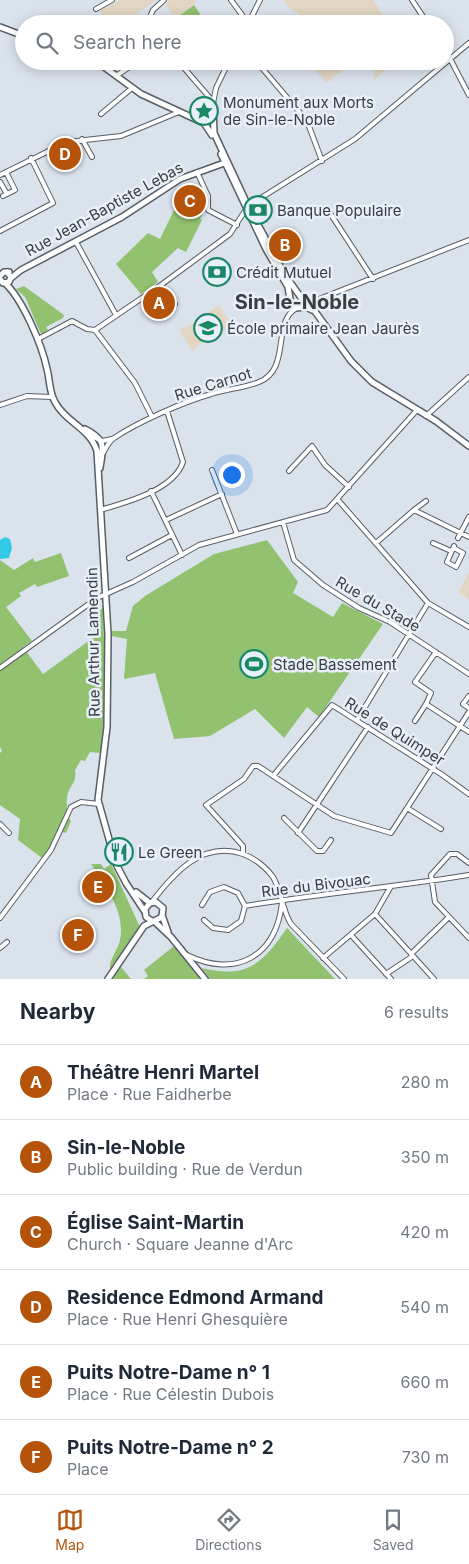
<!DOCTYPE html>
<html lang="en">
<head>
<meta charset="utf-8">
<style>
  :root { --surface:#fff; --page:#f2f2f3; --text:#1f2937; --muted:#747a83; --line:#e0e1e3; --accent:#b45309 }
  body { margin:0; font-family:Inter,sans-serif; background:var(--page); color:var(--text) }
  .you { position:absolute; left:231px; top:474px; width:18px; height:18px; margin:-12px; border:4px solid #fff; border-radius:50%; background:#1a73e8; box-shadow:0 0 0 8px #1a73e833 }
  .badge { display:grid; place-items:center; width:32px; height:32px; border-radius:50%; background:var(--accent); color:#fff; font-size:16px; font-weight:700 }
  .pin { position:absolute; translate:-50% -50%; border:2px solid #fff; box-shadow:0 1px 5px #0006 }
  .list { margin:0; padding:0; list-style:none }
  h2 { display:flex; justify-content:space-between; align-items:center; height:65px; margin:0; padding:0 20px; font-size:21px }
  h2 small { font-size:16px; font-weight:400; color:var(--muted) }
  .list li { display:grid; grid-template-columns:32px 1fr auto; gap:15px; align-items:center; box-sizing:border-box; height:75px; padding:0 20px; border-top:1px solid var(--line) }
  .list b { display:block; font-size:19px; white-space:nowrap }
  .list p { margin:0; font-size:16px; white-space:nowrap; color:var(--muted) }
  .list em { font-size:16px; font-style:normal; color:var(--muted) }
  .icon { flex:none; width:28px; height:28px; fill:none; stroke:currentColor; stroke-width:2; stroke-linecap:round; stroke-linejoin:round }
  .map { position:relative; flex:none; width:469px; height:979px; overflow:hidden }
  .search { position:absolute; background:var(--surface); box-shadow:0 2px 12px #0003; left:15px; right:15px; top:15px; height:55px; display:flex; align-items:center; gap:12px; box-sizing:border-box; padding:0 18px; border-radius:28px; color:var(--muted); font-size:19px }
  .sheet { height:515px; background:var(--surface) }
  nav { display:flex; justify-content:space-around; align-items:center; box-sizing:border-box; height:70px; border-top:1px solid var(--line); background:var(--surface); font-size:14px; color:var(--muted) }
  nav a { display:grid; justify-items:center; gap:2px }
  nav .on { color:var(--accent) }
  .map>svg:first-child { display:block }
  .education { fill:#e2d5c2 }
  .green { fill:#92c270 }
  .water { fill:#33cae7 }
  .lines { fill:none; stroke-linecap:round; stroke-linejoin:round }
  .street-casing { stroke:#575e67; stroke-width:6 }
  .secondary-casing { stroke:#575e67; stroke-width:8 }
  .street { stroke:#fff; stroke-width:4 }
  .secondary { stroke:#fff; stroke-width:5 }
  .labels { text-anchor:middle; dominant-baseline:central; stroke-width:5; stroke-linejoin:round; paint-order:stroke }
  .poi-label { font-size:15px; fill:#3a3d41; stroke:#e7eff9; text-anchor:start }
  .street-label { font-size:15px; fill:#3a3d41; stroke:#e7eff9 }
  .district-label { font-size:20px; font-weight:bold; fill:#3a3d41; stroke:#e7eff9 }
</style>
</head>
<body>
<div class="map">
<svg width="469" height="979" viewBox="0 0 469 979">
  <rect width="100%" height="100%" fill="#dae2ec"/>
  <!-- education -->
  <path class="education" d="M 120,0 L 156,0 L 122,24 L 93,24 L 102,15 L 100,10 Z
    M 169,0 L 194,0 L 196,3 L 175,18 L 166,6 Z
    M 284,0 L 373,0 L 389,24 L 302,24 L 298,13 L 292,11 Z
    M 309,61 L 354,61 L 326,83 Z
    M 374,61 L 396,61 L 374,80 Z
    M 219,305 L 232,326 L 202,342 L 193,351 L 179,330 L 184,327 L 186,328 Z
    M 469,572 L 469,600 L 459,592 Z"/>
  <!-- green -->
  <path class="green" d="M 194,5 L 207,24 L 180,24 L 176,18 Z
    M 177,204 L 202,215 L 200,219 L 202,220 L 186,252 L 178,248 L 152,272 L 158,282 L 141,294 L 116,264 L 148,233 L 160,239 Z
    M 24,286 L 64,315 L 63,318 L 46,327 L 48,330 L 41,334 L 25,297 L 16,289 Z
    M 267,540 L 298,582 L 293,593 L 333,617 L 342,603 L 383,624 L 319,717 L 307,707 L 284,738 L 255,709 L 210,736 L 174,739 L 155,673 L 124,679 L 127,639 L 112,636 L 112,631 L 126,631 L 133,606 L 145,596 L 214,554 Z
    M 61,553 L 69,576 L 37,587 L 35,584 L 19,593 L 21,596 L 6,607 L 32,641 L 23,647 L 43,674 L 97,635 L 88,620 L 103,608 L 105,675 L 103,741 L 100,753 L 90,752 L 85,761 L 81,760 L 75,770 C 77,785 69,784 67,797 C 66,803 68,807 66,813 L 71,821 L 66,833 L 62,832 L 56,846 L 46,861 L 18,840 L 20,819 L 0,805 L 0,753 L 2,751 L 0,747 L 0,560 L 14,570 L 33,558 L 35,562 Z
    M 91,864 L 101,864 L 104,869 L 111,864 L 140,927 L 110,969 C 109,959 118,950 120,940 C 126,912 105,886 91,864 Z
    M 287,928 L 335,979 L 210,979 L 202,968 C 247,979 262,964 287,928 Z
    M 174,946 L 202,979 L 144,979 L 148,976 L 144,970 Z
    M 121,967 L 131,979 L 112,979 Z"/>
  <!-- water -->
  <path class="water" d="M 5,537 L 10,539 L 12,548 L 9,558 L 0,559 L 0,540 Z"/>
  <g class="lines">
    <defs>
      <path id="street" d="M 231,0 L 248,23
        M 412,0 L 428,24
        M 96,9 L 112,0
        M 147,24 L 153,10 L 164,0
        M 248,24 L 260,0
        M 445,49 L 469,95
        M 178,61 L 210,98 L 213,105
        M 256,61 L 307,121 L 322,161
        M 116,76 L 138,61
        M 213,103 L 216,88 L 229,61
        M 101,114 L 132,88
        M 82,139 L 92,157
        M 197,172 L 208,196 L 208,210 L 237,225
        M 0,175 L 67,142 L 121,136 L 179,112
        M 0,182 L 7,194
        M 3,196 L 15,190 L 6,172
        M 328,210 L 373,279
        M 0,231 L 53,203 L 31,158
        M 76,242 L 116,315
        M 161,285 L 230,234 L 248,206 L 355,139 L 469,43
        M 309,303 L 469,240
        M 95,330 L 135,383 L 152,417
        M 38,339 L 72,321 L 87,329 L 95,330 L 161,285 L 175,304
        M 0,405 L 27,396 L 52,397
        M 426,416 L 469,377
        M 89,435 L 102,441 L 112,439
        M 103,453 C 106,448 109,441 114,438 C 138,422 183,402 211,394 C 226,389 244,388 259,382 C 292,369 271,321 297,308
        M 212,470 L 237,534
        M 289,471 L 312,446 L 325,465 L 349,487
        M 151,491 L 182,555
        M 338,500 L 428,603 L 469,627
        M 100,510 C 125,503 174,490 183,462 L 167,411
        M 414,510 L 426,501
        M 166,520 L 222,494
        M 283,522 L 294,560 L 323,585 L 359,608 L 390,622 L 469,674
        M 458,538 L 469,517
        M 376,543 L 414,510 L 469,537
        M 433,543 L 451,551
        M 454,548 L 463,553 L 456,567 L 447,562 L 454,546
        M 129,558 L 172,535
        M 436,652 L 415,682 L 431,693 L 426,704 L 469,732
        M 0,668 L 97,598 L 133,582 L 199,545 L 327,510 L 417,410
        M 469,696 L 463,704 L 469,708
        M 357,720 L 428,603
        M 415,721 L 426,704
        M 273,776 L 332,705 L 441,774 L 469,794
        M 407,808 L 441,829
        M 284,818 L 317,851 L 323,851 L 331,840
        M 0,824 L 9,833
        M 298,833 L 368,727
        M 243,854 L 243,846 L 206,805 L 244,779 L 253,766 L 258,766 L 334,816 L 391,833 L 469,712
        M 469,863 L 457,854 L 450,854 L 431,875 L 435,902 L 469,938
        M 151,903 C 173,874 202,840 243,854 C 254,858 266,867 273,877 C 282,892 282,910 291,924 L 344,979
        M 202,905 L 210,892 L 224,887 L 238,893 L 245,906 L 241,921 L 228,930 L 213,928 L 204,920
        M 245,906 C 319,894 394,887 469,875
        M 375,914 L 434,979
        M 0,918 L 51,850 L 71,807 L 81,802 L 99,804
        M 351,935 L 391,979
        M 0,948 L 7,942
        M 411,954 L 449,917
        M 187,955 C 236,979 277,956 282,902
        M 323,958 L 375,914 L 390,888
        M 386,974 L 413,956"/>
      <path id="secondary" d="M 0,27 L 24,36
        M 96,61 L 141,94 L 204,123 L 212,135
        M 213,105 L 214,133 L 248,206 L 285,275 L 302,299 L 311,306 L 351,361 L 372,382 L 436,421 L 469,446
        M 221,154 L 266,249 L 288,287 L 291,305 L 295,308 L 306,307 L 312,310
        M 0,276 L 4,272 L 9,272
        M 11,278 L 21,270 L 122,217 L 180,179 L 227,162
        M 0,279 L 3,283 L 9,282 L 11,277 L 7,272
        M 5,283 C 23,300 42,345 47,369 C 50,380 49,392 55,402 C 65,422 90,428 97,451 L 108,634 L 107,727 L 98,800 L 116,864 L 126,883 L 145,912
        M 85,429 C 107,440 103,447 100,468
        M 136,892 L 150,903
        M 162,915 L 168,932
        M 154,921 L 171,937 L 205,979
        M 108,979 L 144,926 L 162,917 L 163,908 L 156,902 L 150,903 L 145,909 L 146,917 L 152,921"/>
    </defs>
    <!-- street casing -->
    <use href="#street" class="street-casing"/>
    <!-- secondary casing -->
    <use href="#secondary" class="secondary-casing"/>
    <!-- street -->
    <use href="#street" class="street"/>
    <!-- secondary -->
    <use href="#secondary" class="secondary"/>
  </g>
  <!-- icons -->
  <defs>
    <symbol id="sight-ring" viewBox="-11 -11 22 22"><circle r="9.5" fill="#e7eff9" stroke="#1b8865" stroke-width="1.5"/><path d="M0-6L1.8-2.2L6-1.7L2.9 1.2L3.7 5.4L0 3.3L-3.7 5.4L-2.9 1.2L-6-1.7L-1.8-2.2Z" fill="#1b8865"/></symbol>
    <symbol id="bank-ring" viewBox="-11 -11 22 22"><circle r="9.5" fill="#e7eff9" stroke="#1b8865" stroke-width="1.5"/><path d="M-6-4H6V4H-6ZM0-2.3a2.3 2.3 0 1 0 0 4.6a2.3 2.3 0 1 0 0-4.6Z" fill="#1b8865"/></symbol>
    <symbol id="school-ring" viewBox="-11 -11 22 22"><circle r="9.5" fill="#e7eff9" stroke="#1b8865" stroke-width="1.5"/><path d="M0-5L7-2L0 1L-7-2ZM-4 1L0 2.5L4 1V4Q0 6-4 4Z" fill="#1b8865"/></symbol>
    <symbol id="stadium-ring" viewBox="-11 -11 22 22"><circle r="9.5" fill="#e7eff9" stroke="#1b8865" stroke-width="1.5"/><path d="M0-5a6.5 5 0 1 0 0 10a6.5 5 0 1 0 0-10ZM-3.5-1.8h7v3.6h-7Z" fill="#1b8865"/></symbol>
    <symbol id="restaurant-ring" viewBox="-11 -11 22 22"><circle r="9.5" fill="#e7eff9" stroke="#1b8865" stroke-width="1.5"/><path d="M-5-6h1v4h1v-4h1v4h1v-4h1v5L-1.5 .5V6h-2V.5L-5-1ZM5-6V6H3V1.5H1.5Q1.5-4 5-6Z" fill="#1b8865"/></symbol>
  </defs>
  <g fill-rule="evenodd">
    <use href="#sight-ring" x="188" y="95" width="32" height="32"/>
    <use href="#bank-ring" x="242" y="194" width="32" height="32"/>
    <use href="#bank-ring" x="201" y="256" width="32" height="32"/>
    <use href="#school-ring" x="192" y="312" width="32" height="32"/>
    <use href="#stadium-ring" x="238" y="648" width="32" height="32"/>
    <use href="#restaurant-ring" x="103" y="836" width="32" height="32"/>
  </g>
  <g class="labels">
    <!-- poi labels -->
    <g class="poi-label">
      <text x="223" y="102">Monument aux Morts<tspan x="223" dy="17">de Sin-le-Noble</tspan></text>
      <text x="277" y="210">Banque Populaire</text>
      <text x="236" y="272">Crédit Mutuel</text>
      <text x="227" y="328">École primaire Jean Jaurès</text>
      <text x="273" y="664">Stade Bassement</text>
      <text x="138" y="852">Le Green</text>
    </g>
    <!-- street labels -->
    <g class="street-label">
      <text transform="translate(104 209) rotate(-29)">Rue Jean-Baptiste Lebas</text>
      <text transform="translate(213 384) rotate(-17)">Rue Carnot</text>
      <text transform="translate(378 604) rotate(30)">Rue du Stade</text>
      <text transform="translate(93 642) rotate(-91)">Rue Arthur Lamendin</text>
      <text transform="translate(395 731) rotate(32)">Rue de Quimper</text>
      <text transform="translate(316 885) rotate(-7)">Rue du Bivouac</text>
    </g>
    <!-- district labels -->
    <g class="district-label">
      <text x="297" y="302">Sin-le-Noble</text>
    </g>
  </g>
</svg>
<div class="you"></div>
<div class="pin badge" style="left:159px;top:303px">A</div>
<div class="pin badge" style="left:285px;top:245px">B</div>
<div class="pin badge" style="left:190px;top:201px">C</div>
<div class="pin badge" style="left:65px;top:154px">D</div>
<div class="pin badge" style="left:98px;top:887px">E</div>
<div class="pin badge" style="left:78px;top:935px">F</div>
<div class="search"><svg class="icon" aria-label="search" viewBox="0 0 24 24"><circle cx="10" cy="10" r="6"/><path d="M15 15l6 6"/></svg>Search here</div>
</div>
<section class="sheet">
<h2>Nearby<small>6 results</small></h2>
<ul class="list">
<li><span class="badge">A</span><div><b>Théâtre Henri Martel</b><p>Place · Rue Faidherbe</p></div><em>280 m</em></li>
<li><span class="badge">B</span><div><b>Sin-le-Noble</b><p>Public building · Rue de Verdun</p></div><em>350 m</em></li>
<li><span class="badge">C</span><div><b>Église Saint-Martin</b><p>Church · Square Jeanne d'Arc</p></div><em>420 m</em></li>
<li><span class="badge">D</span><div><b>Residence Edmond Armand</b><p>Place · Rue Henri Ghesquière</p></div><em>540 m</em></li>
<li><span class="badge">E</span><div><b>Puits Notre-Dame n° 1</b><p>Place · Rue Célestin Dubois</p></div><em>660 m</em></li>
<li><span class="badge">F</span><div><b>Puits Notre-Dame n° 2</b><p>Place</p></div><em>730 m</em></li>
</ul>
</section>
<nav>
<a class="on"><svg class="icon" aria-label="map" viewBox="0 0 24 24"><path d="M3 6l6-2 6 2 6-2v14l-6 2-6-2-6 2zM9 4v14M15 6v14"/></svg>Map</a>
<a><svg class="icon" aria-label="directions" viewBox="0 0 24 24"><path d="M12 3l9 9-9 9-9-9zM9 14v-3h6M13 9l2 2-2 2"/></svg>Directions</a>
<a><svg class="icon" aria-label="saved" viewBox="0 0 24 24"><path d="M7 4h10v16l-5-4-5 4z"/></svg>Saved</a>
</nav>
</body>
</html>
